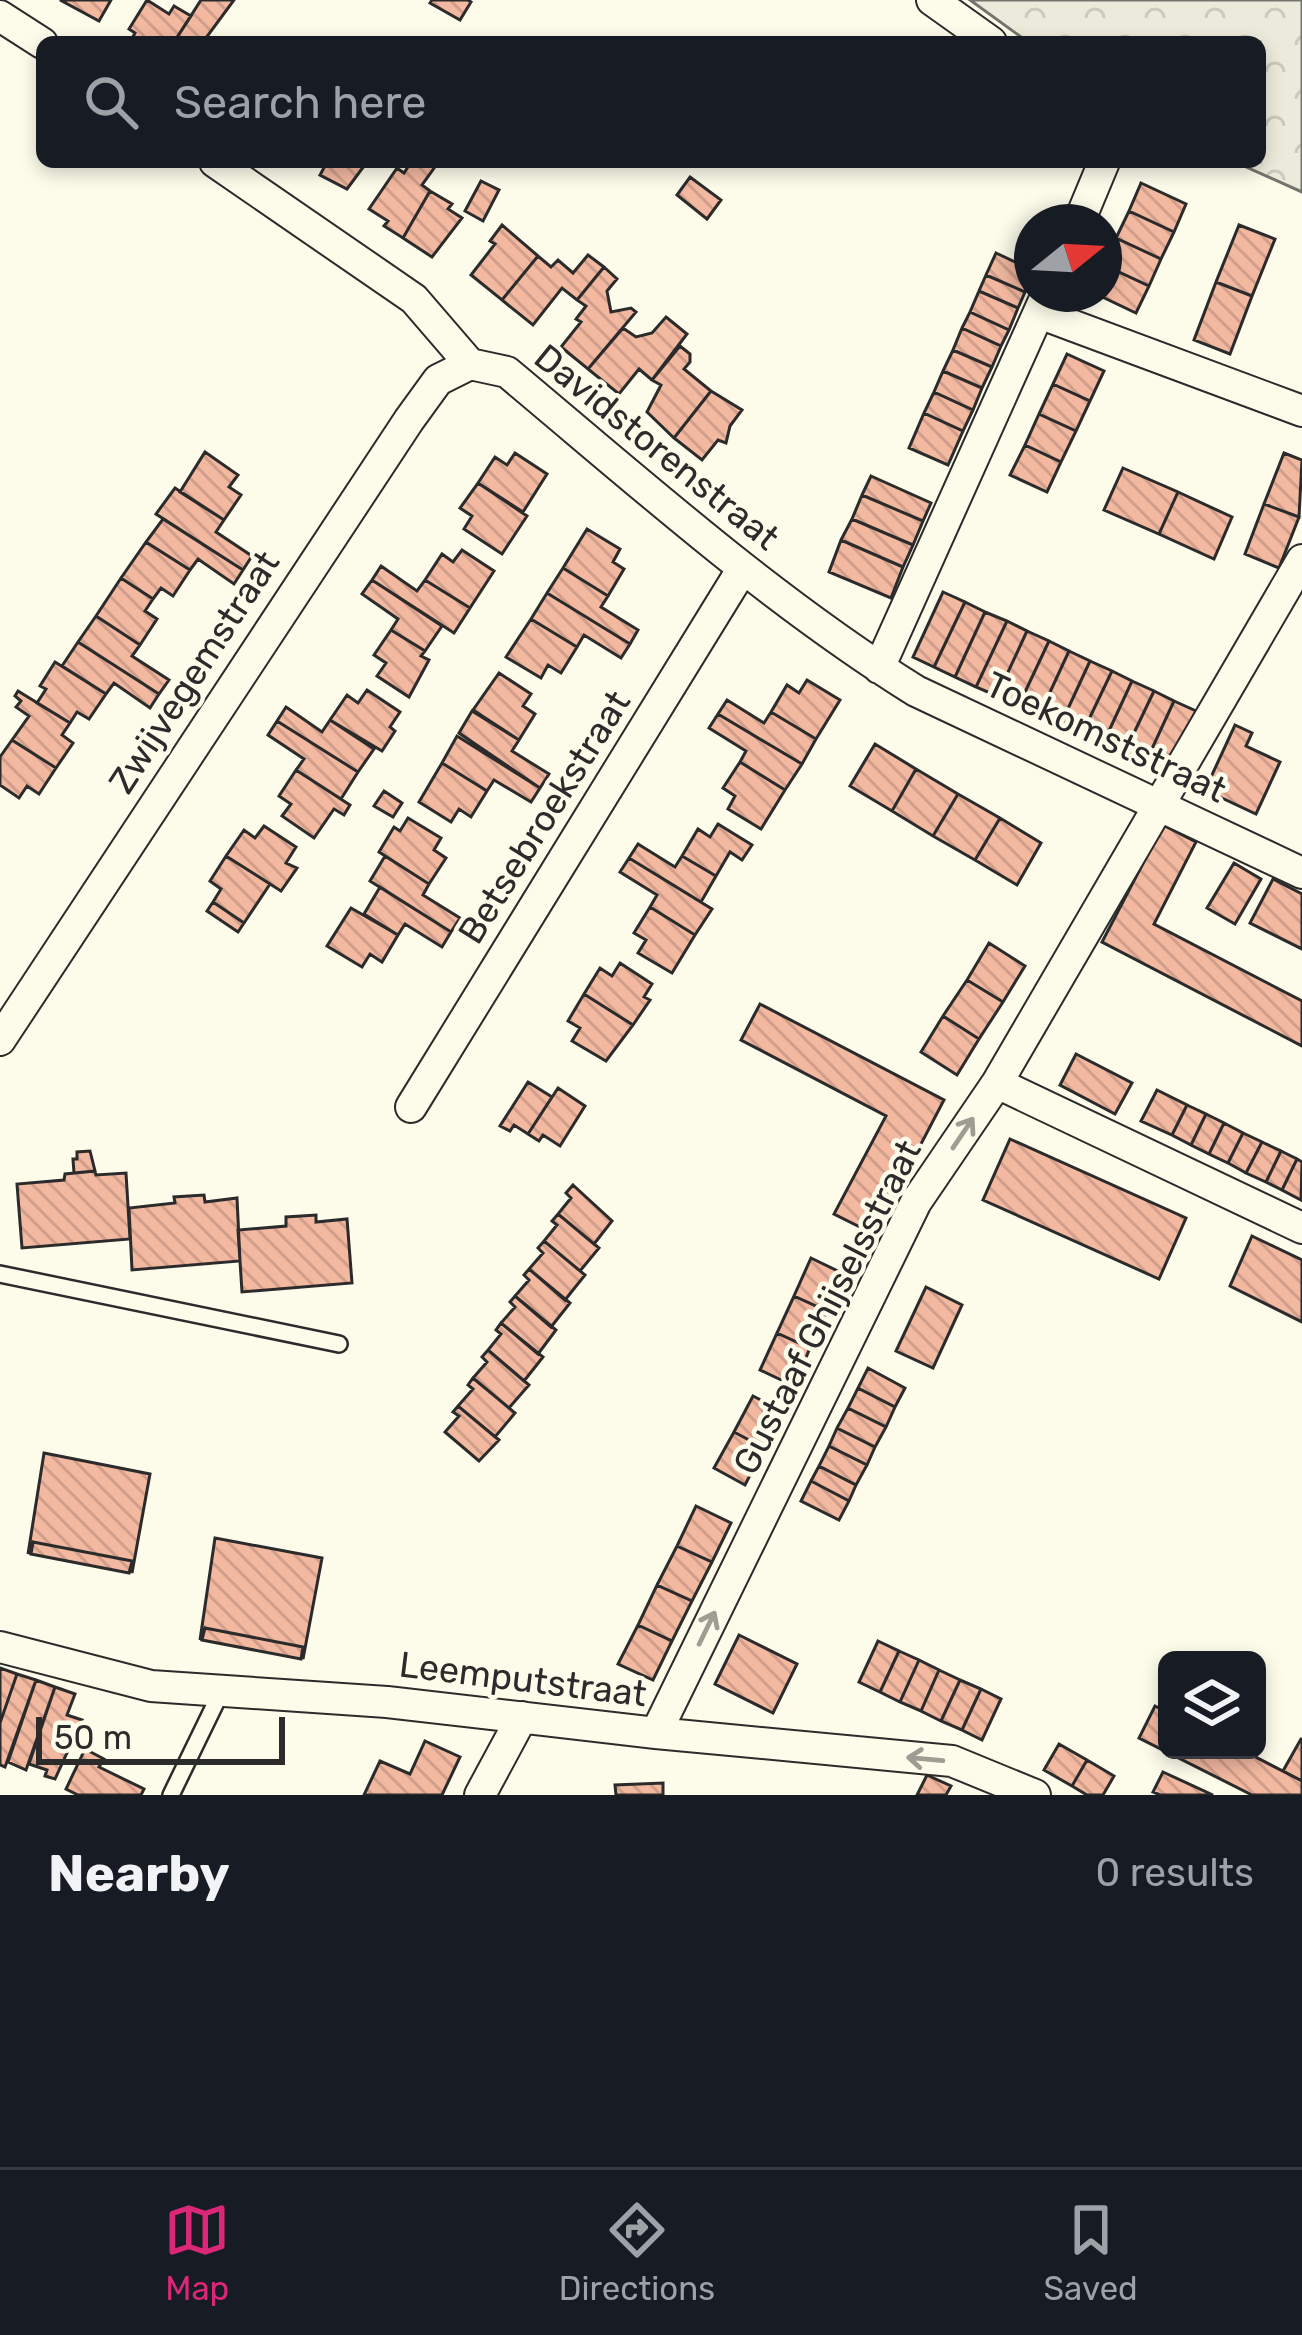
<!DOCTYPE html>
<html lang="en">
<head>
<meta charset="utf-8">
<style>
  :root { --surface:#171b24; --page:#242831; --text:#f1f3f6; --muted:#9ea1a6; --line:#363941; --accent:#db2777 }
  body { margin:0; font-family:Rubik,sans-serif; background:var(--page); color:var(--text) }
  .controls { position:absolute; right:36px; bottom:36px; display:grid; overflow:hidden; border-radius:18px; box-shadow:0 6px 18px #0003 }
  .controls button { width:108px; height:108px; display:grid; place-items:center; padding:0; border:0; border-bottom:3px solid var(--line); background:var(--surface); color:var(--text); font:60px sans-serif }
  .compass { position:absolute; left:1014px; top:204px; width:108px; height:108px; border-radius:50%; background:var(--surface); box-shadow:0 6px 18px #0003; rotate:72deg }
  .scale { position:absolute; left:36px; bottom:30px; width:249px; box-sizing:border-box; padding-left:12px; border:6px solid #2b2b2b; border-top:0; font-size:33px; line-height:42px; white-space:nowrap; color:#2b2b2b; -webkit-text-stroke:9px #fdfbea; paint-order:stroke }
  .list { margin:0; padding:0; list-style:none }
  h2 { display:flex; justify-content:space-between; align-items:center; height:156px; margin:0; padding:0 48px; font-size:51px }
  h2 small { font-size:39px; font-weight:400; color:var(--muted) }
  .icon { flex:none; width:66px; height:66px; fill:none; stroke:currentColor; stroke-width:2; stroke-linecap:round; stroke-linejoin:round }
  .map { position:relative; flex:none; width:1302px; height:1795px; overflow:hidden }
  .search { position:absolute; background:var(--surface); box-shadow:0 6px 18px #0003; left:36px; right:36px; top:36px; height:132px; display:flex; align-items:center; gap:30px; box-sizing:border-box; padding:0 42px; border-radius:18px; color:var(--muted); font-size:45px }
  .sheet { height:372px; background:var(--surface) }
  nav { display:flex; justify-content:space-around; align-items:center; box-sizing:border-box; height:168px; border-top:3px solid var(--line); background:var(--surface); font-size:33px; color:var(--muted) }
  nav a { display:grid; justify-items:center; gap:6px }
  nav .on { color:var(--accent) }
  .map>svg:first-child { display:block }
  .forest { fill:url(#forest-crowns); stroke:#74746e; stroke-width:3 }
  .building { fill:url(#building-back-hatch); stroke:#2b2b2b; stroke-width:3 }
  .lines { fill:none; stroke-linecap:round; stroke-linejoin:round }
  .service-casing { stroke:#2b2b2b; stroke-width:20 }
  .minor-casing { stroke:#2b2b2b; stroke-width:34 }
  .service { stroke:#fdfbea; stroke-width:15 }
  .minor { stroke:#fdfbea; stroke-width:30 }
  .oneway { stroke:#9e9d94 }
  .labels { text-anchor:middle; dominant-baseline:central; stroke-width:9; stroke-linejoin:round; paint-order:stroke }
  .street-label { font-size:36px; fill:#2b2b2b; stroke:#fdfbea }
</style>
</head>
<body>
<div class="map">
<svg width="1302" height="1795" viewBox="0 0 1302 1795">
  <defs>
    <pattern id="forest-crowns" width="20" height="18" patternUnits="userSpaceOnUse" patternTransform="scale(3)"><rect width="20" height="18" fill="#ecebdb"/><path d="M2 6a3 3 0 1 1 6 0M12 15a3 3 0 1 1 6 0" fill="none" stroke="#cbcabc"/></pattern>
    <pattern id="building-back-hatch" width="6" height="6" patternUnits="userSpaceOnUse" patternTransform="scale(3)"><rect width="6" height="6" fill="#f2b8a0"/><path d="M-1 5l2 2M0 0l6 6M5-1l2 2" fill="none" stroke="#d09e8a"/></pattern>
  </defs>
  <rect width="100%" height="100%" fill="#fdfbea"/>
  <!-- forest -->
  <path class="forest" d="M 970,0 L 1302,0 L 1302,192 L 1235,162 L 1260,162 L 1260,42 L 1028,42 Z"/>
  <!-- building -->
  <path class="building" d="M 60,0 L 111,0 L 99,21 Z
    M 147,0 L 169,14 L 174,6 L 191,16 L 174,42 L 130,42 L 135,33 L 129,29 Z
    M 201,0 L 234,0 L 203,42 L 174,42 Z
    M 432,0 L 468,0 L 471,2 L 460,20 L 430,3 Z
    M 327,162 L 367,162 L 347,189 L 320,175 Z
    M 411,162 L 437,164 L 422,185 L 430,191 L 403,238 L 384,226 L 388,221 L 369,209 L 397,168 L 404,173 Z
    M 690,177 L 721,200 L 707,219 L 677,195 Z
    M 481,181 L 499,190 L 483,221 L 465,211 Z
    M 1141,183 L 1186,204 L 1174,232 L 1129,211 Z
    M 430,191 L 452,204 L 448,209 L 462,218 L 432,257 L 403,238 Z
    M 1129,211 L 1174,232 L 1161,259 L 1116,238 Z
    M 502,225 L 538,256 L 502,300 L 471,275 L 495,244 L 490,241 Z
    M 1239,225 L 1275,239 L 1252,296 L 1216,282 Z
    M 1116,238 L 1161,259 L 1149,286 L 1104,265 Z
    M 996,253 L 1032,270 L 1025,292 L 986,275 Z
    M 588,255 L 604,267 L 577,300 L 562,288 L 533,325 L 502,300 L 538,256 L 551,267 L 558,260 L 573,273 Z
    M 1104,265 L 1149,286 L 1136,313 L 1096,294 L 1104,294 Z
    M 604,267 L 617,279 L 607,291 L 611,312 L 631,308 L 636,312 L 588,369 L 561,347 L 581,322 L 576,319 L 586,306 L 577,300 Z
    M 986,275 L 1025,292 L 1018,308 L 979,291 Z
    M 1216,282 L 1252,296 L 1230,354 L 1194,340 Z
    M 979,291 L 1018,308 L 1009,330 L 970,312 Z
    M 970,312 L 1009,330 L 1001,346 L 962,328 Z
    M 666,317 L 687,334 L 652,380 L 639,369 L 619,394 L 588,369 L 623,328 L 636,337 L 652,333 Z
    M 962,328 L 1001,346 L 992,367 L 953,350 Z
    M 680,346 L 690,354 L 690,362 L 684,369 L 711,391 L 674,438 L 647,412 L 661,385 L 652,380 Z
    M 953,350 L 992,367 L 982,388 L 943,371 Z
    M 1067,354 L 1104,371 L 1090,401 L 1053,384 Z
    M 943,371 L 982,388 L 973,410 L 934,392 Z
    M 1053,384 L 1090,401 L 1076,431 L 1039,414 Z
    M 711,391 L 742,410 L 730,426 L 726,443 L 718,440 L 702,460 L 674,438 Z
    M 934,392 L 973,410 L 963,431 L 924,413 Z
    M 924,413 L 963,431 L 948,465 L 909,448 Z
    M 1039,414 L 1076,431 L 1061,462 L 1025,445 Z
    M 1025,445 L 1061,462 L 1047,492 L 1010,475 Z
    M 205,452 L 238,475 L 229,487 L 241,495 L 224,520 L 180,492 Z
    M 515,453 L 547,474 L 523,512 L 478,483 L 495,457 L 507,465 Z
    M 1284,453 L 1302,460 L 1299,517 L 1264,504 Z
    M 1123,468 L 1178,492 L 1159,534 L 1104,510 Z
    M 871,476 L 931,503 L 923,521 L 862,495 Z
    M 478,483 L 527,516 L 502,554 L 464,529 L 472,516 L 460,508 Z
    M 175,488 L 224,520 L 216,532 L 252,556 L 243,570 L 156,514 Z
    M 1178,492 L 1232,517 L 1214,559 L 1159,534 Z
    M 862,495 L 923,521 L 913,545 L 852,519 Z
    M 1264,504 L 1299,517 L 1279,568 L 1245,554 Z
    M 163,519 L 243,570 L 234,584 L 198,559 L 190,570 L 146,542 Z
    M 852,519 L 913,545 L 903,567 L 841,540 Z
    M 587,529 L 620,549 L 613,562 L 624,569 L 608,596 L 563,568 Z
    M 841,540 L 903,567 L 891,598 L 829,572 Z
    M 146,542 L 190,570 L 173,596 L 161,588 L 153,599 L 121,578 Z
    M 462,550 L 494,571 L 470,608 L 425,580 L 442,554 L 453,562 Z
    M 381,566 L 417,591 L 425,580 L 470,608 L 454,633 L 372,580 Z
    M 563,568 L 608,596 L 601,607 L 638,630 L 630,644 L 547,593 Z
    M 121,578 L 153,599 L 145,611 L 157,619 L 140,645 L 96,616 Z
    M 372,580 L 442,626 L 425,651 L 391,630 L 398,619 L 362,594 Z
    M 943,592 L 965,602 L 934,667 L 913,657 Z
    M 547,593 L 630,644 L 621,658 L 584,635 L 577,647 L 531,619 Z
    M 965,602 L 985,612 L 955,677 L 934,667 Z
    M 985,612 L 1007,621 L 976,687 L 955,677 Z
    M 96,616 L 140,645 L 132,656 L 169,680 L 159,694 L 78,642 Z
    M 531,619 L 577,647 L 561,673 L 548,665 L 541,678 L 506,657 Z
    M 1007,621 L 1027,631 L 997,696 L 976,687 Z
    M 391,630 L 425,651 L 421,656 L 429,660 L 409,697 L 377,676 L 386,663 L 374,655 Z
    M 1027,631 L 1049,641 L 1018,707 L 997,696 Z
    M 1049,641 L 1069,651 L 1039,716 L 1018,707 Z
    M 78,642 L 159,694 L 150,708 L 114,683 L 106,694 L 62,666 Z
    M 1069,651 L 1090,661 L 1060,726 L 1039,716 Z
    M 1090,661 L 1112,671 L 1081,736 L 1060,726 Z
    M 55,662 L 106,694 L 89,719 L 77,712 L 70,723 L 37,703 L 46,689 L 40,686 Z
    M 1112,671 L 1132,681 L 1102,746 L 1081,736 Z
    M 499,673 L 531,694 L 523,706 L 535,714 L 519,740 L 473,710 Z
    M 807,680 L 840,700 L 816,739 L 771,712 L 787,685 L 799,693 Z
    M 1132,681 L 1154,691 L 1123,756 L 1102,746 Z
    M 367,690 L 400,712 L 390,727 L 395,731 L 382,751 L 330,720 L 347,695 L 358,703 Z
    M 18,691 L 70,723 L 62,735 L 73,743 L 56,768 L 12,740 L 29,716 L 16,707 L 21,701 L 15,696 Z
    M 1154,691 L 1174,701 L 1144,766 L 1123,756 Z
    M 727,700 L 764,723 L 771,712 L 816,739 L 802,764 L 718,714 Z
    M 1174,701 L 1196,711 L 1165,776 L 1144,766 Z
    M 286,707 L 322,732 L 330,720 L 374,749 L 358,772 L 277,721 Z
    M 472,711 L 519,740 L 512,751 L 549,774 L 540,788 L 459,733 Z
    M 718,714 L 802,764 L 785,790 L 740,762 L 746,751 L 709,728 Z
    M 277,721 L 358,772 L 341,799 L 296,770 L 304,759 L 268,735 Z
    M 1235,725 L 1252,733 L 1246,746 L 1280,762 L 1256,814 L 1205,790 Z
    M 457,736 L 540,788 L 531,802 L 494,780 L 487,791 L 442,763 Z
    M 12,740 L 56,768 L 39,794 L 27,786 L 19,798 L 0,785 L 0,757 Z
    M 875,744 L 916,769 L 892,811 L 850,786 Z
    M 740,762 L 785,790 L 761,829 L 728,809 L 735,796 L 723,788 Z
    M 442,763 L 487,791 L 471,817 L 459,809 L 451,822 L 419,802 Z
    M 916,769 L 958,794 L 933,836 L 892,811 Z
    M 296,770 L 350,805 L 344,815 L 334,809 L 314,838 L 282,816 L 291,804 L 279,796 Z
    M 384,791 L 402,803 L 393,817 L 374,806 Z
    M 958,794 L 1000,818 L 975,860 L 933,836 Z
    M 408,818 L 441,838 L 434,850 L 446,858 L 429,884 L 379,852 L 394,827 L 400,831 Z
    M 1000,818 L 1041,843 L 1017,885 L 975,860 Z
    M 718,824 L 752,845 L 742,860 L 730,852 L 716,876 L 682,856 L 698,829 L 710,837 Z
    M 1163,825 L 1196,842 L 1154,924 L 1302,1001 L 1302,1046 L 1102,942 Z
    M 264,826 L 296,847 L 286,863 L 297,868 L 281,891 L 226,856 L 244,830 L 255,838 Z
    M 638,844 L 675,867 L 682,856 L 716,876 L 701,902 L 629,858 Z
    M 226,856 L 270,884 L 244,923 L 213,902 L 221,889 L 210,881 Z
    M 385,856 L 429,884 L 423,895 L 460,918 L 451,932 L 370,881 Z
    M 629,858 L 712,909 L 695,935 L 650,907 L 657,895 L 620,872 Z
    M 1234,863 L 1261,879 L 1235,924 L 1207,908 Z
    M 1273,879 L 1302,894 L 1302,949 L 1250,923 Z
    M 380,887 L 451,932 L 442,947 L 405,924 L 398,935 L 364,914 Z
    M 213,902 L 244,923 L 238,932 L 207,911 Z
    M 650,907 L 695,935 L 672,973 L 638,953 L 646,940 L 634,933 Z
    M 351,908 L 398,935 L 382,962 L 370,954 L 362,967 L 327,946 Z
    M 989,943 L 1025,966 L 1003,1002 L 967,980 Z
    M 620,963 L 652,984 L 644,997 L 650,1000 L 633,1025 L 584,994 L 600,968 L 612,976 Z
    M 967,980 L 1003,1002 L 979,1039 L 943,1016 Z
    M 584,994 L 633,1025 L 606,1061 L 572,1041 L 580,1028 L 568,1021 Z
    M 760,1004 L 944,1100 L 874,1234 L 834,1214 L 886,1116 L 741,1040 Z
    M 943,1016 L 979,1039 L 957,1075 L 921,1052 Z
    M 1076,1054 L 1132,1083 L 1115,1114 L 1060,1085 Z
    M 528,1082 L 552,1097 L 528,1134 L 514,1125 L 510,1131 L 500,1126 Z
    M 558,1088 L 585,1106 L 560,1146 L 543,1135 L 539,1141 L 528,1134 Z
    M 1157,1090 L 1187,1105 L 1172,1135 L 1141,1121 Z
    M 1187,1105 L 1206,1114 L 1191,1145 L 1172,1135 Z
    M 1206,1114 L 1224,1123 L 1209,1154 L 1191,1145 Z
    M 1224,1123 L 1243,1133 L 1228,1163 L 1209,1154 Z
    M 1243,1133 L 1262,1142 L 1246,1173 L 1228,1163 Z
    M 1010,1139 L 1186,1218 L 1159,1279 L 983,1200 Z
    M 1262,1142 L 1281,1151 L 1266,1182 L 1246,1173 Z
    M 90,1151 L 95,1171 L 74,1173 L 73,1159 L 77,1159 L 77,1152 Z
    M 1281,1151 L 1297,1159 L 1282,1190 L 1266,1182 Z
    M 1297,1159 L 1302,1162 L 1301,1200 L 1282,1190 Z
    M 95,1171 L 96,1175 L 126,1173 L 130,1239 L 22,1248 L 17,1184 L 64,1180 L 65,1174 Z
    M 573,1185 L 612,1221 L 594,1244 L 558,1214 L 571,1198 L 566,1193 Z
    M 204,1195 L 205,1202 L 237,1198 L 240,1261 L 132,1270 L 129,1208 L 175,1203 L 174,1197 Z
    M 558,1214 L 599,1248 L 580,1271 L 544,1241 L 557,1225 L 552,1221 Z
    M 316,1215 L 316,1222 L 347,1219 L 352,1283 L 242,1292 L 238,1230 L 286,1226 L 286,1217 Z
    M 1252,1236 L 1302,1260 L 1302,1322 L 1230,1286 Z
    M 544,1241 L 585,1275 L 565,1300 L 529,1269 L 543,1253 L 538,1248 Z
    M 811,1258 L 844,1274 L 827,1311 L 794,1296 Z
    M 529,1269 L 570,1303 L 551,1327 L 515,1296 L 529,1280 L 524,1275 Z
    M 926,1287 L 962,1305 L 933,1368 L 896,1351 Z
    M 515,1296 L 556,1330 L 538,1354 L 501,1323 L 515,1307 L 510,1302 Z
    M 794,1296 L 827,1311 L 810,1348 L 777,1333 Z
    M 501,1323 L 543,1357 L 524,1381 L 488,1350 L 501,1334 L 496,1330 Z
    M 777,1333 L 810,1348 L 794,1386 L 760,1370 Z
    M 488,1350 L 529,1385 L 509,1408 L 473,1378 L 487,1362 L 482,1357 Z
    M 868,1368 L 905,1388 L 895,1407 L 858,1388 Z
    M 473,1378 L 515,1413 L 495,1437 L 458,1406 L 473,1389 L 468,1385 Z
    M 858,1388 L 895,1407 L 886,1427 L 848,1408 Z
    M 753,1396 L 784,1412 L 764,1448 L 734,1432 Z
    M 458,1406 L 499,1440 L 479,1461 L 445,1432 L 459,1416 L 453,1412 Z
    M 848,1408 L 886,1427 L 875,1447 L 837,1428 Z
    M 837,1428 L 875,1447 L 867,1465 L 829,1446 Z
    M 734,1432 L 764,1448 L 745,1485 L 714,1468 Z
    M 829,1446 L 867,1465 L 856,1485 L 819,1466 Z
    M 44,1453 L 150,1474 L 132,1573 L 132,1561 L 33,1542 L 28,1554 Z
    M 819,1466 L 856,1485 L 849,1501 L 811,1481 Z
    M 811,1481 L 849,1501 L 839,1520 L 801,1501 Z
    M 696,1506 L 731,1523 L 712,1562 L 677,1546 Z
    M 215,1538 L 322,1558 L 303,1659 L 303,1647 L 205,1628 L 200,1640 Z
    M 33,1542 L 132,1561 L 129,1573 L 31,1554 Z
    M 677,1546 L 712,1562 L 692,1601 L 657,1585 Z
    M 657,1585 L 692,1601 L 672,1641 L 638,1625 Z
    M 638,1625 L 672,1641 L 653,1680 L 618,1664 Z
    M 205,1628 L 303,1647 L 301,1659 L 202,1640 Z
    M 739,1635 L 797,1664 L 773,1713 L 715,1684 Z
    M 878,1641 L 899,1651 L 880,1692 L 859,1682 Z
    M 899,1651 L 919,1660 L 900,1702 L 880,1692 Z
    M 919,1660 L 939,1670 L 921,1711 L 900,1702 Z
    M 0,1668 L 17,1674 L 0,1723 Z
    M 939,1670 L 960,1680 L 941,1721 L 921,1711 Z
    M 17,1674 L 36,1680 L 5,1767 L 0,1765 L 0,1723 Z
    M 36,1680 L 55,1687 L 26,1770 L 8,1762 Z
    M 960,1680 L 981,1689 L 962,1730 L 941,1721 Z
    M 55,1687 L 75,1694 L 67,1715 L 82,1720 L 55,1779 L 45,1776 L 47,1770 L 29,1764 Z
    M 981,1689 L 1001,1699 L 982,1740 L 962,1730 Z
    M 1155,1706 L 1167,1712 L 1167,1750 L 1242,1750 L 1302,1781 L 1302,1795 L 1252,1795 L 1139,1738 Z
    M 1301,1739 L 1302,1739 L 1302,1781 L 1283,1771 Z
    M 425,1741 L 460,1757 L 442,1795 L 364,1795 L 380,1761 L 410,1774 Z
    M 1059,1744 L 1087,1760 L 1072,1786 L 1044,1770 Z
    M 85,1749 L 104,1759 L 99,1767 L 144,1789 L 141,1795 L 78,1795 L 66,1789 Z
    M 1087,1760 L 1114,1776 L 1103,1795 L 1087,1795 L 1072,1786 Z
    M 1163,1772 L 1213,1795 L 1160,1795 L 1153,1792 Z
    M 927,1775 L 951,1786 L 946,1795 L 917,1795 Z
    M 663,1783 L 663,1795 L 616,1795 L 615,1785 Z"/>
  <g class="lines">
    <defs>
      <path id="service" d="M 0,1274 L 339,1344
        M 171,1795 L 221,1692"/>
      <path id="minor" d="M 932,0 L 991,42
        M 0,16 L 42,43
        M 215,162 L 414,299 L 470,364 L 507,372 C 640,483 769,599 916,691 L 1302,873
        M 1079,222 L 1104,162
        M 1039,313 L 1302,411
        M 879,668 L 1047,294
        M 0,1040 L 409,420 L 438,380 L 470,364
        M 997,1083 L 1302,1228
        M 411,1107 L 743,568
        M 0,1647 L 151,1686 L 387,1702 L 656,1733 L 952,1761 L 1035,1795
        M 656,1733 L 916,1202 L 997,1083 L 1302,560
        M 480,1795 L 522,1717"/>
    </defs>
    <!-- service casing -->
    <use href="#service" class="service-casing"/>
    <!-- minor casing -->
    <use href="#minor" class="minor-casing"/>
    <!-- service -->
    <use href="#service" class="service"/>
    <!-- minor -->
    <use href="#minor" class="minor"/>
  </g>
  <!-- one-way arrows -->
  <defs><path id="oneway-shaft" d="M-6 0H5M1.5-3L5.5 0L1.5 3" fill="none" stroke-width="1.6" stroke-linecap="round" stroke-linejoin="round" transform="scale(3)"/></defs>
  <g class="oneway">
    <use href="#oneway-shaft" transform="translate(963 1133) rotate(-56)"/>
    <use href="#oneway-shaft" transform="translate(707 1628) rotate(-64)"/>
    <use href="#oneway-shaft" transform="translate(925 1759) rotate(-175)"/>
  </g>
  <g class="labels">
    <!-- street labels -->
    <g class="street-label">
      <text transform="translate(657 447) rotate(39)">Davidstorenstraat</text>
      <text transform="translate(194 672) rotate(-57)">Zwijvegemstraat</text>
      <text transform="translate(1106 737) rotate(25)">Toekomststraat</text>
      <text transform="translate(544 817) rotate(-58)">Betsebroekstraat</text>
      <text transform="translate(827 1307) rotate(-63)">Gustaaf Ghijselsstraat</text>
      <text transform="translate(523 1679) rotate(7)">Leemputstraat</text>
    </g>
  </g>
</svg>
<div class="controls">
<button><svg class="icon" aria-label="layers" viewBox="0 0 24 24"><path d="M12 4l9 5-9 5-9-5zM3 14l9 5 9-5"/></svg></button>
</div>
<svg class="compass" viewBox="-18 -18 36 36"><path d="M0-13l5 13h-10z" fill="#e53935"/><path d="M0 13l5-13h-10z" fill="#9ea1a6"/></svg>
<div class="scale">50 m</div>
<div class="search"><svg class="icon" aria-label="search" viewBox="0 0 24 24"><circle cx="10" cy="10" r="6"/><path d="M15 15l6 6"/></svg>Search here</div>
</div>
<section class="sheet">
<h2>Nearby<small>0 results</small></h2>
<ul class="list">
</ul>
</section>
<nav>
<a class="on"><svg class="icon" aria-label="map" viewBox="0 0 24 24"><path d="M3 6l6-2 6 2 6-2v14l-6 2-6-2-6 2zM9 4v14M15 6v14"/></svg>Map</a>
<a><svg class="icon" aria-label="directions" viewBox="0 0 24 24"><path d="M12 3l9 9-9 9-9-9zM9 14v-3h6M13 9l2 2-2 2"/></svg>Directions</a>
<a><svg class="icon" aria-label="saved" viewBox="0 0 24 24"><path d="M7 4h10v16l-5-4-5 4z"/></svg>Saved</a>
</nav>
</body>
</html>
